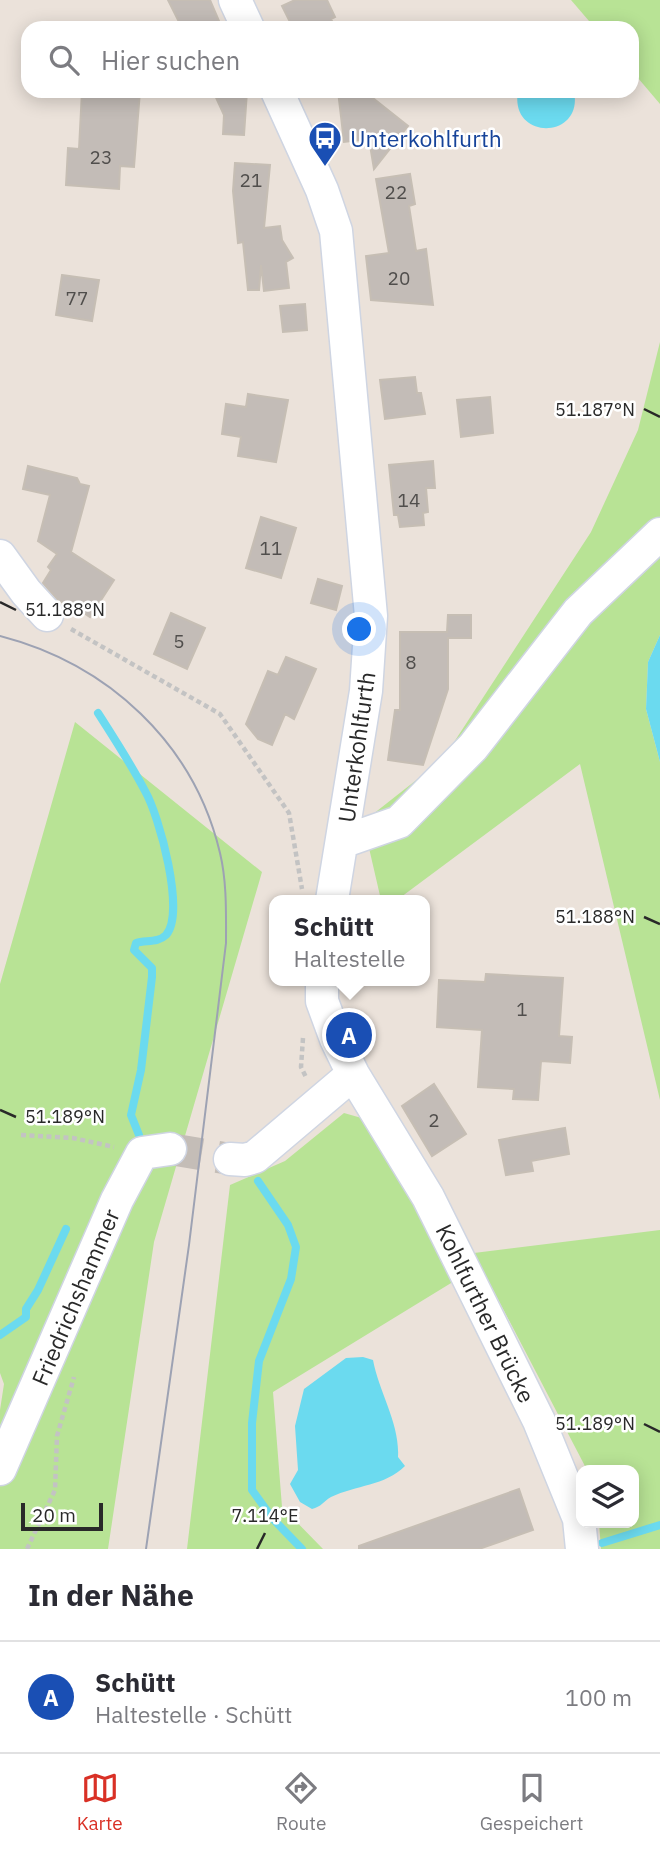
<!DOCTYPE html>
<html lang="de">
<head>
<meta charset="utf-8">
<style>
  :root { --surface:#fff; --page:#f7f7f7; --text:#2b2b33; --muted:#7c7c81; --line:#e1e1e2; --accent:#d93025 }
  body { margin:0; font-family:"IBM Plex Sans",sans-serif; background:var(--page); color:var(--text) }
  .controls { position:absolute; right:21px; bottom:21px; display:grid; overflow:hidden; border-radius:14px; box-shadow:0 4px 18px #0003 }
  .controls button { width:63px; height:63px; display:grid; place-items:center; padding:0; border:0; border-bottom:2px solid var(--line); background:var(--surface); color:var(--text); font:35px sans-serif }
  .scale { position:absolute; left:21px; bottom:18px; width:82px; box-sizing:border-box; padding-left:7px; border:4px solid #292929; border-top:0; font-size:19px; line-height:24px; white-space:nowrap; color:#292929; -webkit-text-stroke:5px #fff; paint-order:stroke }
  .you { position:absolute; left:360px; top:630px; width:24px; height:24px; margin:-18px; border:5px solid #fff; border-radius:50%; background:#1a73e8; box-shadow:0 0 0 10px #1a73e833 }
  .badge { display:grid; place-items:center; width:46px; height:46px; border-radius:50%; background:var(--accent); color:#fff; font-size:23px; font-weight:700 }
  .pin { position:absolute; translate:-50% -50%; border:4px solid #fff; box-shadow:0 2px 7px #0006 }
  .popup { position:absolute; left:269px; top:895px; width:161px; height:91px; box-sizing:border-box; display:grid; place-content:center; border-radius:14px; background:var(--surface); filter:drop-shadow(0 2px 5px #0005); font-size:23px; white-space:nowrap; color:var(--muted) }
  .popup b { font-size:26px; color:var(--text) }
  .popup::after { content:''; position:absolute; left:50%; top:100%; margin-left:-14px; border:14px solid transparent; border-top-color:var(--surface) }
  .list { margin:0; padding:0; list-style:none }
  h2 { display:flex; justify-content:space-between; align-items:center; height:91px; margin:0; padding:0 28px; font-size:30px }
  h2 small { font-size:23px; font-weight:400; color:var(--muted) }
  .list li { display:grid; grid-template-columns:46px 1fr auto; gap:21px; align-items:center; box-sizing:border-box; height:112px; padding:0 28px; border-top:2px solid var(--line) }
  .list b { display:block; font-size:26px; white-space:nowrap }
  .list p { margin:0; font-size:23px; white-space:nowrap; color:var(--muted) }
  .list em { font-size:23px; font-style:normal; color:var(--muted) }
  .icon { flex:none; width:38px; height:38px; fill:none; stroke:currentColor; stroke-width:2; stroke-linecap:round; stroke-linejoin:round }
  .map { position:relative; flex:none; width:660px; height:1549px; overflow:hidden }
  .search { position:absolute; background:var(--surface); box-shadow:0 4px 18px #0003; left:21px; right:21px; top:21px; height:77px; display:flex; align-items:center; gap:18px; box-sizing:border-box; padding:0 24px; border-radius:21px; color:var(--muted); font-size:26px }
  .sheet { height:203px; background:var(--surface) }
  nav { display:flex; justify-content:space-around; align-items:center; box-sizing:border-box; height:98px; border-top:2px solid var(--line); background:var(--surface); font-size:19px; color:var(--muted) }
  nav a { display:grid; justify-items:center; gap:4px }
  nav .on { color:var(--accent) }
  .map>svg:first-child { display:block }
  .green { fill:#b8e395 }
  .water { fill:#6bdaef }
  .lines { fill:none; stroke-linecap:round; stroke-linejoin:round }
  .stream { stroke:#6bdaef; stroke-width:8 }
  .building { fill:#c3bcb7; stroke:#c6beb4; stroke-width:2 }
  .minor-tunnel { stroke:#c4bdb7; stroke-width:32; stroke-dasharray:32 16; stroke-linecap:butt }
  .minor-casing { stroke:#cfd5e2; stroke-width:35 }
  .path { stroke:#c3c3c3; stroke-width:4.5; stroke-dasharray:5 3.5; stroke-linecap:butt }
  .minor { stroke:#fff; stroke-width:32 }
  .tram { stroke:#9da2b3; stroke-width:2 }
  .ticks { fill:none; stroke:#292929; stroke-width:2.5 }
  .labels { text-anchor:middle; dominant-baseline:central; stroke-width:5; stroke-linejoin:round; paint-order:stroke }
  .number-label { font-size:19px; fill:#504e4c }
  .transit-label { font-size:23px; fill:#164399; stroke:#fff; text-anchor:start }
  .street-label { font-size:23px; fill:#292929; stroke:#fff }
  .ticks-label { font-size:18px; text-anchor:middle; fill:#292929; stroke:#fff; stroke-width:5; stroke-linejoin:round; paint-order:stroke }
</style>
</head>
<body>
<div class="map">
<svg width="660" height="1549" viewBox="0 0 660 1549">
  <rect width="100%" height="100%" fill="#ebe2da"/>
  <!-- green -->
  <path class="green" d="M 571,0 L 660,0 L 660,104 L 632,71 L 632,28 L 595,28 Z
    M 660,342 L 660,635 L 648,662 L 646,709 L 660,762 L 660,1100 L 580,764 L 397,900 L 381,900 L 363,822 L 443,759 L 591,532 L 638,430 Z
    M 75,722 L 262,872 L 154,1242 L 108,1549 L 0,1549 L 0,1410 L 4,1384 L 0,1373 L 0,984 Z
    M 344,1113 L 365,1119 L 456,1280 L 273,1392 L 282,1507 L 323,1549 L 187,1549 L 230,1185 L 285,1161 Z
    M 660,1230 L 660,1549 L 601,1549 L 599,1523 L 634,1523 L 634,1470 L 587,1470 L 474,1253 Z"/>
  <!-- water -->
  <path class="water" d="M 518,91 L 574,91 C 584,140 509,141 518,91 Z
    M 660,635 L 660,762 L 646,709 L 648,662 Z
    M 363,1357 L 373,1360 C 379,1392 400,1424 398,1457 L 405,1466 C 385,1486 356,1485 331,1497 C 324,1501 321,1507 312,1509 L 300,1502 L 290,1484 L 298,1470 L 295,1426 L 304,1389 L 346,1358 Z"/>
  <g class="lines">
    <!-- stream -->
    <path class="stream" d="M 98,713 C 114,738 131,764 145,791 C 159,815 186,913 166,935 C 158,943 146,940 136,943 L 134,950 L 152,968 L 152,977 L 141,1070 L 131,1115 L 139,1135
      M 258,1181 L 288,1225 L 296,1247 L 291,1279 L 259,1361 L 252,1423 L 252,1490 L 273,1519 L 302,1549
      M 0,1335 L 26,1317 L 26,1309 L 38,1290 L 66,1229
      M 602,1543 L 660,1525"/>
  </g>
  <!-- building -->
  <path class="building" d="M 168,0 L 210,0 L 222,28 L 182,28 Z
    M 295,0 L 327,0 L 335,17 L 331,19 L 335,28 L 293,28 L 282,6 Z
    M 82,91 L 140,91 L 134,167 L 120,166 L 119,189 L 66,185 L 68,148 L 79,149 Z
    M 213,91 L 247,91 L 244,135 L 223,134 L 224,115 Z
    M 338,91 L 364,91 L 408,126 L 374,169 L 369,139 L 344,142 Z
    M 235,163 L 270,165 L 264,228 L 280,226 L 282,240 L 293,258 L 286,262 L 289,288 L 264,291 L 261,265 L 259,290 L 248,290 L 243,242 L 238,243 L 233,191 Z
    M 410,174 L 415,204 L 409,206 L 416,251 L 426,249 L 433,305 L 371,300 L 366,256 L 389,253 L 376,179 Z
    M 62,275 L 99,280 L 92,321 L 56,315 Z
    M 305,304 L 307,330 L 283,332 L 280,306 Z
    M 415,377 L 417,393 L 421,393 L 425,414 L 385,419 L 380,380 Z
    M 248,394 L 288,400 L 276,462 L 238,456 L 241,437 L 222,434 L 226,404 L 246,407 Z
    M 490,397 L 493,433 L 461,437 L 457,400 Z
    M 433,461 L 435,488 L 426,488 L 428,512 L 423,513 L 424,525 L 400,527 L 398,515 L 394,515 L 389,465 Z
    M 28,466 L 77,478 L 80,484 L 89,486 L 71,552 L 114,580 L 90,617 L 75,607 L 74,610 L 57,599 L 43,583 L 51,570 L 48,567 L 57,554 L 38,541 L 50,495 L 23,489 Z
    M 261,517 L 296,528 L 281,578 L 246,568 Z
    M 318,579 L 342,586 L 336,610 L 311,603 Z
    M 171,613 L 205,628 L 187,669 L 154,654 Z
    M 448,615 L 471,615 L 471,638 L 448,638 L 448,689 L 423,765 L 388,760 L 395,710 L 400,710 L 400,632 L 447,632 Z
    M 286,657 L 316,669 L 294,719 L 285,714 L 272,745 L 258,739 L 246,724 L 268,671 L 278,675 Z
    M 486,974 L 563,978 L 559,1036 L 572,1037 L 570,1063 L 541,1061 L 538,1100 L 513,1099 L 514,1089 L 478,1087 L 482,1030 L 437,1027 L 439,980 L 485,982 Z
    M 434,1084 L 466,1134 L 432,1156 L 402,1106 Z
    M 565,1128 L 569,1154 L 531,1161 L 533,1171 L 506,1175 L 499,1140 Z
    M 519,1489 L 533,1530 L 479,1549 L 359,1549 L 359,1546 Z"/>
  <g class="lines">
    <!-- minor-tunnel -->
    <path class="minor-tunnel" d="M 170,1149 L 230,1159"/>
    <defs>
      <path id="minor" d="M 235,0 L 248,28
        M 277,91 L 322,190 L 336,231 L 371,616 L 366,691 L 332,900
        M 0,556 L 26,592 L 47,615
        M 342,842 L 399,822 L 473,747 L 578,612 L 660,534
        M 322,981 L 322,1001 L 336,1039 L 353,1074 L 428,1197 L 539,1421 L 579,1519 L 582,1549
        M 230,1159 L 245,1160 L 255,1157 L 353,1074
        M 0,1469 L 117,1200 L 142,1153 L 170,1149"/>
    </defs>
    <!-- minor casing -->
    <use href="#minor" class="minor-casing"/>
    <!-- path -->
    <path class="path" d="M 71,629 L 220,714 L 289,813 L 302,889
      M 303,1038 L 301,1067 L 306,1077
      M 21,1135 L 73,1138 L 114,1147
      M 27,1549 L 55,1490 L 57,1436 L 74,1377"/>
    <!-- minor -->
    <use href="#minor" class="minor"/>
    <!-- tram -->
    <path class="tram" d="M 0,636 C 108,664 194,743 220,853 C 227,882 226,914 226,943 L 189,1245 L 146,1549"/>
  </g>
  <!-- ticks -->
  <path class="ticks" d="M 644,409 L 660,417M 0,602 L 16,610M 644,917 L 660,924M 0,1110 L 16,1117M 644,1424 L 660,1432M 257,1549 L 265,1533"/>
  <!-- icons -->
  <defs>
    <symbol id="bus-pin" viewBox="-11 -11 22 30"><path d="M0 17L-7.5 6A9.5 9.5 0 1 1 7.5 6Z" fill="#1a4fb4" stroke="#fff"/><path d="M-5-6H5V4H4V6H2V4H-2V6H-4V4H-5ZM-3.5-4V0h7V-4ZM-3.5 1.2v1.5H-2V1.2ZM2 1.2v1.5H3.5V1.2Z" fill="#fff"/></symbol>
  </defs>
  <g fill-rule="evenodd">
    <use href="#bus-pin" x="306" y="119" width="38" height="52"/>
  </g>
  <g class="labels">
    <!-- number labels -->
    <g class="number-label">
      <text x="101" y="157">23</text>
      <text x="251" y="180">21</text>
      <text x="396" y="192">22</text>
      <text x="399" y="278">20</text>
      <text x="77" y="298">77</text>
      <text x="409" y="500">14</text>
      <text x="271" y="548">11</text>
      <text x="179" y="641">5</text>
      <text x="411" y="662">8</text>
      <text x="522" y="1009">1</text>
      <text x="434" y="1120">2</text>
    </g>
    <!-- transit labels -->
    <g class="transit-label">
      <text x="350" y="138">Unterkohlfurth</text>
    </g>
    <!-- street labels -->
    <g class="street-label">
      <text transform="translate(356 747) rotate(-82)">Unterkohlfurth</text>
      <text transform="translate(75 1297) rotate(-67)">Friedrichshammer</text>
      <text transform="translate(486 1313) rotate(64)">Kohlfurther Brücke</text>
    </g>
  </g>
  <g class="ticks-label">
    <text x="595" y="416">51.187°N</text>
    <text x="65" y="616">51.188°N</text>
    <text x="595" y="923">51.188°N</text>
    <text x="65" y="1123">51.189°N</text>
    <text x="595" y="1430">51.189°N</text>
    <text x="265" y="1522">7.114°E</text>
  </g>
</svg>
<div class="controls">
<button><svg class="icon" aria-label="layers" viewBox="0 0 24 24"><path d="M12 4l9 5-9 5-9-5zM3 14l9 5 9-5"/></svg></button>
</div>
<div class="scale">20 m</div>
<div class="you"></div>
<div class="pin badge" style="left:349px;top:1035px;background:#1a4fb4">A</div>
<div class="popup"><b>Schütt</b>Haltestelle</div>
<div class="search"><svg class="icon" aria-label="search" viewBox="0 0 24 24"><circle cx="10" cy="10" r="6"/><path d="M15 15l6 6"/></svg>Hier suchen</div>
</div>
<section class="sheet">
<h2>In der Nähe<small></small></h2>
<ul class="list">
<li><span class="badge" style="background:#1a4fb4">A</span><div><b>Schütt</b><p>Haltestelle · Schütt</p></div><em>100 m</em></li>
</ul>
</section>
<nav>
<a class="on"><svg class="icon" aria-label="map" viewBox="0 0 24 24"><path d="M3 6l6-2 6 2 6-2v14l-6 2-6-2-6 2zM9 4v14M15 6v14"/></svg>Karte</a>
<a><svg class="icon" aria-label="directions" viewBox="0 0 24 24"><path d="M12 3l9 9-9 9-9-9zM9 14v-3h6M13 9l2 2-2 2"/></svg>Route</a>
<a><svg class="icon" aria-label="saved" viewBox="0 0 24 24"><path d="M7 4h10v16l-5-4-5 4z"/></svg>Gespeichert</a>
</nav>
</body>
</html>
